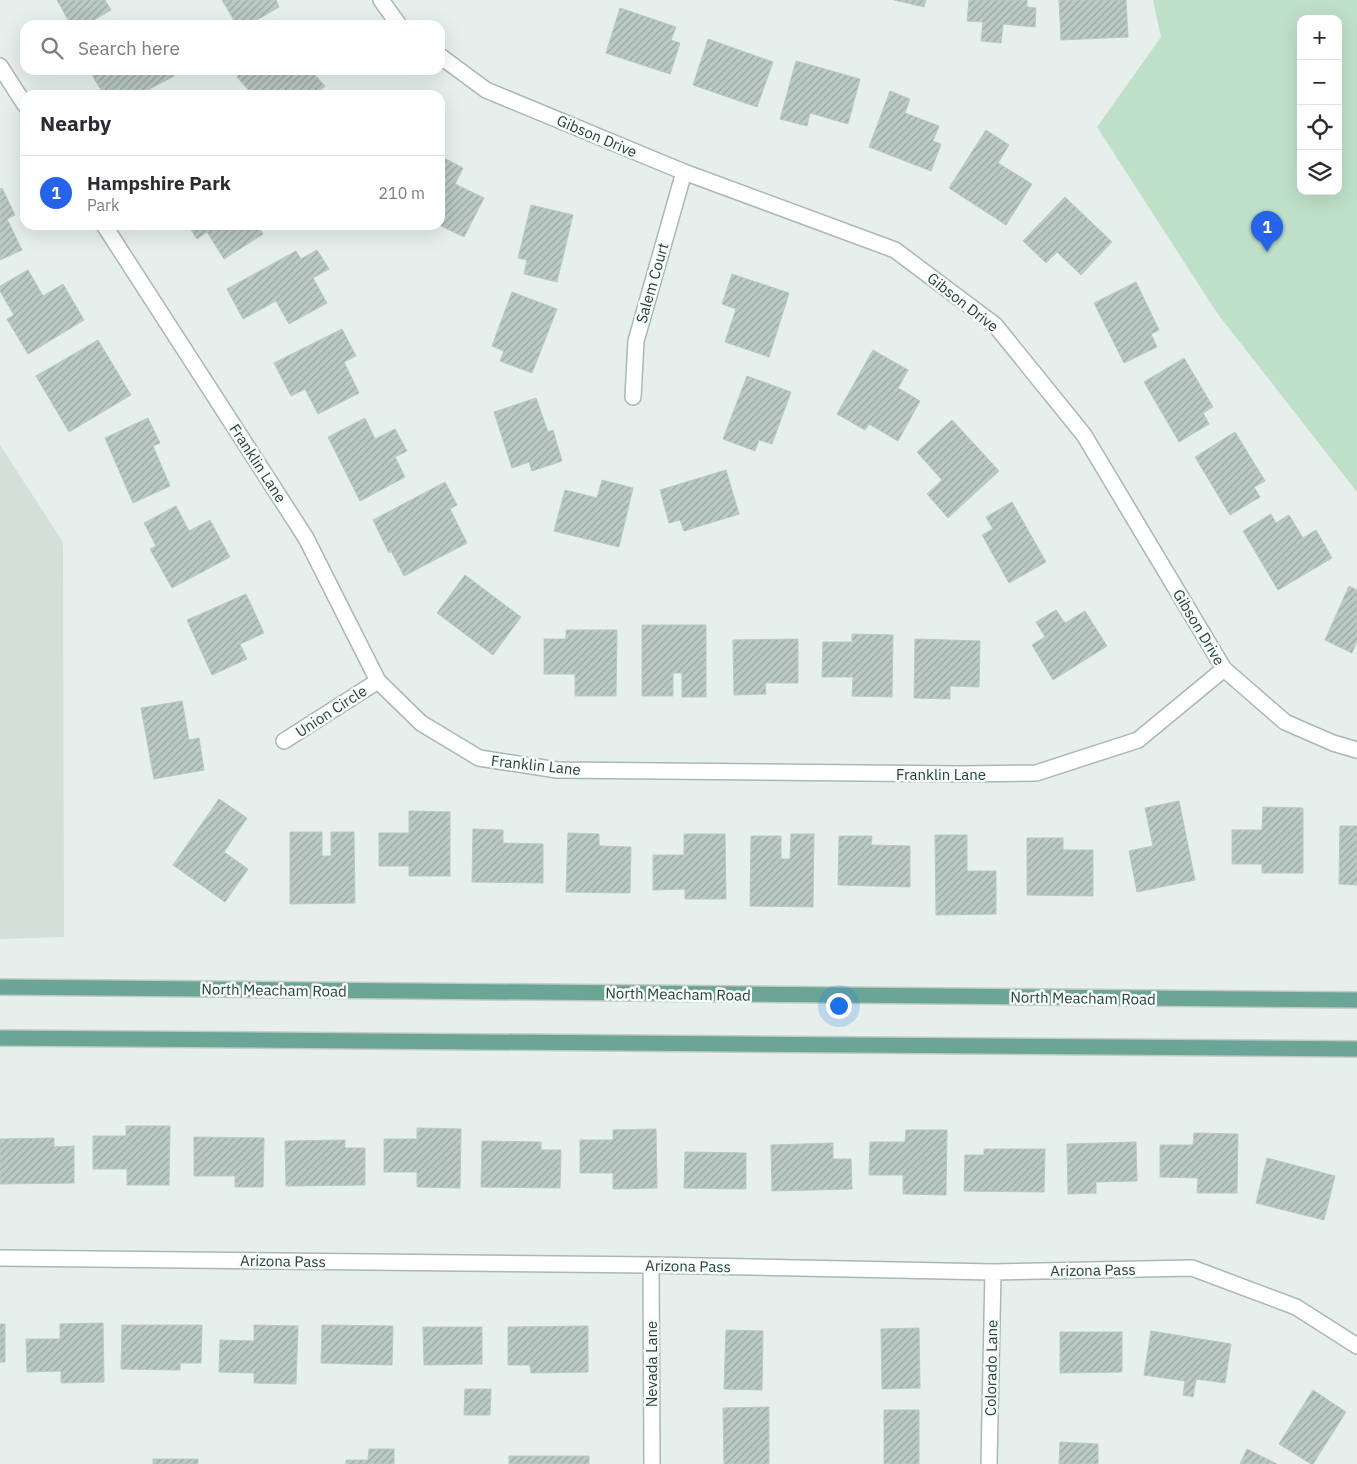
<!DOCTYPE html>
<html lang="en">
<head>
<meta charset="utf-8">
<style>
  :root { --surface:#fff; --page:#f2f2f3; --text:#2b2b33; --muted:#7c7c81; --line:#e1e1e2; --accent:#2563eb }
  body { margin:0; font-family:"IBM Plex Sans",sans-serif; background:var(--page); color:var(--text) }
  .controls { position:absolute; right:15px; top:15px; display:grid; overflow:hidden; border-radius:10px; box-shadow:0 5px 20px #0002 }
  .controls button { width:45px; height:45px; display:grid; place-items:center; padding:0; border:0; border-bottom:1px solid var(--line); background:var(--surface); color:var(--text); font:25px sans-serif }
  .you { position:absolute; left:838px; top:1005px; width:18px; height:18px; margin:-12px; border:4px solid #fff; border-radius:50%; background:#1a73e8; box-shadow:0 0 0 8px #1a73e833 }
  .badge { display:grid; place-items:center; width:32px; height:32px; border-radius:50%; background:var(--accent); color:#fff; font-size:16px; font-weight:700 }
  .pin { position:absolute; translate:-50% -41px; filter:drop-shadow(0 1px 2px #0008) }
  .pin::after { content:''; position:absolute; top:26px; width:18px; height:15px; background:inherit; clip-path:polygon(0 0,100% 0,50% 100%) }
  .list { margin:0; padding:0; list-style:none }
  h2 { display:flex; justify-content:space-between; align-items:center; height:65px; margin:0; padding:0 20px; font-size:21px }
  h2 small { font-size:16px; font-weight:400; color:var(--muted) }
  .list li { display:grid; grid-template-columns:32px 1fr auto; gap:15px; align-items:center; box-sizing:border-box; height:75px; padding:0 20px; border-top:1px solid var(--line) }
  .list b { display:block; font-size:19px; white-space:nowrap }
  .list p { margin:0; font-size:16px; white-space:nowrap; color:var(--muted) }
  .list em { font-size:16px; font-style:normal; color:var(--muted) }
  .icon { flex:none; width:28px; height:28px; fill:none; stroke:currentColor; stroke-width:2; stroke-linecap:round; stroke-linejoin:round }
  .map { position:relative; flex:none; width:1357px; height:1464px; overflow:hidden }
  .search { position:absolute; background:var(--surface); box-shadow:0 5px 20px #0002; left:20px; top:20px; width:425px; height:55px; display:flex; align-items:center; gap:12px; box-sizing:border-box; padding:0 18px; border-radius:15px; color:var(--muted); font-size:19px }
  .panel { position:absolute; background:var(--surface); box-shadow:0 5px 20px #0002; left:20px; top:90px; width:425px; height:140px; border-radius:15px }
  .map>svg:first-child { display:block }
  .built { fill:#d4dfda }
  .park { fill:#bfe0c8; fill-rule:evenodd }
  .building { fill:url(#building-hatch); stroke:#b8c9c2 }
  .lines { fill:none; stroke-linecap:round; stroke-linejoin:round }
  .minor-casing { stroke:#a8b8b2; stroke-width:18 }
  .major-casing { stroke:#c2cac8; stroke-width:18 }
  .minor { stroke:#fff; stroke-width:15 }
  .major { stroke:#6aa596; stroke-width:15 }
  .labels { text-anchor:middle; dominant-baseline:central; stroke-width:5; stroke-linejoin:round; paint-order:stroke }
  .street-label { font-size:15px; fill:#24423a; stroke:#f7fbf9 }
</style>
</head>
<body>
<div class="map">
<svg width="1357" height="1464" viewBox="0 0 1357 1464">
  <defs>
    <pattern id="building-hatch" width="6" height="6" patternUnits="userSpaceOnUse" patternTransform="scale(1.25)"><rect width="6" height="6" fill="#bbcac4"/><path d="M-1 1l2-2M0 6l6-6M5 7l2-2" fill="none" stroke="#98a6a0"/></pattern>
  </defs>
  <rect width="100%" height="100%" fill="#e6efeb"/>
  <!-- built -->
  <path class="built" d="M 0,445 L 63,542 L 64,937 L 0,939 Z"/>
  <!-- park -->
  <path class="park" d="M 1153,0 L 1357,0 L 1357,492 L 1217,313 L 1097,127 L 1161,37 ZM 1301,19 L 1338,19 L 1338,191 L 1301,191 Z"/>
  <!-- building -->
  <path class="building" d="M 57,0 L 105,0 L 111,10 L 85,25 L 71,25 Z
    M 222,0 L 276,0 L 279,7 L 248,25 L 237,25 Z
    M 894,0 L 926,0 L 924,7 Z
    M 969,0 L 1027,0 L 1027,7 L 1036,8 L 1035,27 L 1003,24 L 1001,43 L 981,41 L 983,22 L 967,21 Z
    M 1059,0 L 1126,0 L 1128,37 L 1061,40 Z
    M 620,8 L 676,27 L 671,40 L 680,43 L 670,74 L 606,53 Z
    M 708,39 L 773,62 L 757,107 L 693,85 Z
    M 796,61 L 860,79 L 848,124 L 810,113 L 807,126 L 780,119 Z
    M 89,70 L 171,70 L 174,76 L 138,95 L 104,95 Z
    M 244,70 L 310,70 L 325,86 L 315,95 L 272,95 L 269,92 L 265,95 L 253,95 L 237,77 Z
    M 890,91 L 910,99 L 905,113 L 939,126 L 933,141 L 941,144 L 931,171 L 869,147 Z
    M 986,130 L 1009,145 L 998,163 L 1032,184 L 1006,225 L 949,188 Z
    M 440,156 L 463,168 L 455,184 L 484,198 L 464,237 L 439,225 Z
    M 2,188 L 15,215 L 7,219 L 22,250 L 0,260 L 0,189 Z
    M 1065,197 L 1112,242 L 1081,275 L 1057,252 L 1046,263 L 1023,241 Z
    M 531,205 L 573,215 L 557,282 L 524,274 L 527,260 L 518,258 Z
    M 188,225 L 257,225 L 263,234 L 224,259 L 207,232 L 197,239 Z
    M 317,250 L 329,269 L 313,278 L 327,303 L 289,324 L 276,301 L 243,319 L 227,289 L 296,251 L 301,259 Z
    M 28,270 L 43,296 L 63,284 L 84,320 L 28,354 L 7,319 L 14,315 L 0,291 L 0,286 Z
    M 732,274 L 789,293 L 769,357 L 725,342 L 736,309 L 722,304 Z
    M 1136,282 L 1159,330 L 1151,334 L 1157,347 L 1124,363 L 1094,303 Z
    M 512,292 L 557,309 L 532,373 L 500,361 L 504,351 L 492,346 Z
    M 342,329 L 356,356 L 344,362 L 359,393 L 318,414 L 305,389 L 291,396 L 274,363 Z
    M 98,340 L 131,395 L 69,432 L 36,376 Z
    M 873,350 L 908,370 L 898,388 L 920,401 L 898,441 L 869,424 L 865,430 L 837,414 Z
    M 1184,358 L 1213,407 L 1203,413 L 1209,424 L 1179,442 L 1144,382 Z
    M 747,376 L 791,392 L 772,444 L 759,440 L 755,451 L 723,439 Z
    M 536,398 L 548,432 L 553,430 L 562,461 L 532,471 L 529,462 L 512,468 L 494,412 Z
    M 148,418 L 160,443 L 153,446 L 170,486 L 133,503 L 105,438 Z
    M 365,418 L 375,439 L 395,429 L 407,451 L 395,457 L 405,477 L 360,501 L 328,437 Z
    M 952,420 L 999,471 L 948,518 L 927,494 L 942,480 L 917,452 Z
    M 1235,432 L 1265,481 L 1254,487 L 1260,497 L 1230,515 L 1195,457 Z
    M 726,470 L 739,514 L 684,531 L 680,520 L 669,523 L 660,490 Z
    M 602,480 L 633,488 L 619,547 L 554,531 L 565,490 L 597,498 Z
    M 445,482 L 457,505 L 450,509 L 467,543 L 404,576 L 391,551 L 389,553 L 373,520 Z
    M 1012,502 L 1046,562 L 1009,583 L 982,535 L 993,529 L 986,517 Z
    M 176,506 L 189,531 L 210,520 L 230,557 L 172,588 L 150,549 L 156,546 L 144,523 Z
    M 1271,514 L 1276,523 L 1289,515 L 1303,538 L 1316,530 L 1332,558 L 1278,590 L 1243,531 Z
    M 465,575 L 521,617 L 493,655 L 437,613 Z
    M 1349,586 L 1357,590 L 1357,641 L 1352,653 L 1325,640 Z
    M 246,594 L 264,633 L 240,644 L 247,659 L 212,675 L 187,620 Z
    M 1056,610 L 1065,623 L 1085,611 L 1107,646 L 1053,680 L 1032,645 L 1045,637 L 1036,622 Z
    M 642,625 L 706,625 L 706,697 L 682,697 L 682,673 L 673,673 L 673,696 L 642,696 Z
    M 566,630 L 617,630 L 616,696 L 575,696 L 575,674 L 544,674 L 544,639 L 566,639 Z
    M 852,634 L 893,635 L 892,697 L 852,696 L 853,677 L 822,677 L 823,642 L 852,642 Z
    M 798,639 L 798,683 L 765,683 L 766,694 L 734,695 L 733,640 Z
    M 915,639 L 980,641 L 979,687 L 950,686 L 950,699 L 914,698 Z
    M 182,701 L 189,740 L 199,738 L 204,770 L 154,779 L 141,708 Z
    M 219,799 L 247,818 L 224,852 L 248,869 L 225,902 L 173,865 Z
    M 1179,801 L 1195,880 L 1137,892 L 1129,851 L 1153,846 L 1145,808 Z
    M 1263,807 L 1303,808 L 1303,873 L 1262,873 L 1262,864 L 1232,864 L 1232,830 L 1262,830 Z
    M 409,811 L 450,812 L 450,876 L 409,876 L 409,866 L 379,866 L 379,833 L 409,833 Z
    M 1340,826 L 1357,826 L 1357,885 L 1339,884 Z
    M 473,829 L 503,830 L 503,843 L 543,844 L 543,883 L 472,882 Z
    M 290,832 L 322,832 L 322,856 L 331,856 L 331,832 L 354,832 L 355,903 L 290,904 Z
    M 568,833 L 599,834 L 599,846 L 631,847 L 630,893 L 566,892 Z
    M 684,834 L 725,834 L 726,899 L 685,899 L 685,889 L 653,890 L 653,855 L 684,855 Z
    M 791,834 L 814,834 L 813,907 L 750,906 L 751,836 L 781,836 L 781,859 L 790,859 Z
    M 935,835 L 967,835 L 967,871 L 996,871 L 996,914 L 936,915 Z
    M 839,836 L 872,836 L 871,845 L 910,846 L 910,887 L 838,885 Z
    M 1027,838 L 1063,838 L 1063,850 L 1093,850 L 1093,896 L 1027,895 Z
    M 126,1126 L 170,1126 L 169,1185 L 127,1185 L 127,1169 L 93,1169 L 93,1136 L 126,1136 Z
    M 417,1128 L 461,1129 L 460,1188 L 417,1187 L 417,1172 L 384,1172 L 384,1139 L 417,1139 Z
    M 656,1129 L 657,1188 L 613,1189 L 613,1173 L 580,1173 L 580,1140 L 613,1140 L 613,1130 Z
    M 906,1130 L 947,1130 L 946,1195 L 903,1194 L 903,1175 L 869,1175 L 870,1142 L 905,1142 Z
    M 1194,1133 L 1238,1134 L 1237,1193 L 1197,1193 L 1198,1178 L 1160,1177 L 1160,1145 L 1193,1145 Z
    M 194,1137 L 264,1138 L 263,1187 L 235,1187 L 235,1176 L 194,1176 Z
    M 54,1138 L 54,1147 L 74,1146 L 74,1183 L 0,1184 L 0,1139 Z
    M 345,1140 L 345,1148 L 365,1148 L 365,1185 L 286,1186 L 285,1141 Z
    M 482,1141 L 541,1142 L 541,1150 L 561,1150 L 560,1188 L 481,1187 Z
    M 1136,1142 L 1137,1181 L 1096,1182 L 1096,1193 L 1068,1194 L 1067,1144 Z
    M 833,1143 L 833,1159 L 851,1159 L 852,1189 L 772,1191 L 771,1145 Z
    M 984,1149 L 1045,1149 L 1044,1192 L 964,1191 L 965,1155 L 984,1155 Z
    M 685,1152 L 746,1153 L 746,1189 L 684,1188 Z
    M 1267,1158 L 1335,1176 L 1324,1220 L 1256,1203 Z
    M 103,1323 L 104,1382 L 61,1383 L 61,1371 L 27,1372 L 26,1339 L 60,1339 L 60,1324 Z
    M 0,1324 L 5,1324 L 5,1362 L 0,1362 Z
    M 122,1325 L 202,1325 L 201,1363 L 180,1363 L 180,1370 L 121,1369 Z
    M 254,1325 L 298,1326 L 296,1384 L 254,1383 L 254,1373 L 219,1372 L 220,1340 L 254,1341 Z
    M 322,1325 L 393,1326 L 392,1365 L 321,1363 Z
    M 588,1326 L 588,1372 L 531,1373 L 530,1365 L 508,1365 L 508,1327 Z
    M 423,1327 L 482,1327 L 482,1364 L 424,1365 Z
    M 919,1328 L 920,1388 L 882,1389 L 881,1329 Z
    M 726,1330 L 763,1331 L 762,1390 L 724,1389 Z
    M 1151,1331 L 1231,1344 L 1225,1383 L 1196,1379 L 1193,1397 L 1183,1395 L 1185,1381 L 1144,1375 Z
    M 1060,1332 L 1122,1332 L 1122,1372 L 1060,1373 Z
    M 465,1389 L 491,1389 L 490,1415 L 464,1415 Z
    M 1313,1390 L 1346,1412 L 1313,1464 L 1311,1464 L 1279,1444 Z
    M 769,1407 L 769,1464 L 724,1464 L 723,1408 Z
    M 884,1410 L 919,1410 L 919,1464 L 884,1464 Z
    M 1060,1442 L 1098,1444 L 1098,1464 L 1059,1464 Z
    M 369,1449 L 394,1449 L 394,1464 L 346,1464 L 346,1460 L 368,1460 Z
    M 1247,1449 L 1277,1464 L 1240,1464 Z
    M 509,1456 L 589,1456 L 589,1464 L 509,1464 Z
    M 153,1459 L 198,1459 L 198,1464 L 153,1464 Z"/>
  <g class="lines">
    <defs>
      <path id="minor" d="M 381,0 L 399,25
        M 440,56 L 486,90 L 684,172 L 895,250 L 995,325 L 1084,435 L 1224,669 L 1285,722 L 1333,743 L 1357,750
        M 0,66 L 25,105
        M 104,225 L 306,538 L 378,681 L 421,723 L 479,758 L 557,770 L 959,774 L 1036,773 L 1138,740 L 1224,669
        M 633,397 L 636,341 L 684,172
        M 284,741 L 378,681
        M 0,1258 L 651,1265 L 993,1272 L 1192,1268 L 1296,1307 L 1357,1346
        M 651,1265 L 652,1464
        M 989,1464 L 993,1272"/>
      <path id="major" d="M 0,987 L 1357,1000
        M 0,1038 L 1357,1049"/>
    </defs>
    <!-- minor casing -->
    <use href="#minor" class="minor-casing"/>
    <!-- major casing -->
    <use href="#major" class="major-casing"/>
    <!-- minor -->
    <use href="#minor" class="minor"/>
    <!-- major -->
    <use href="#major" class="major"/>
  </g>
  <g class="labels">
    <!-- street labels -->
    <g class="street-label">
      <text transform="translate(597 136) rotate(23)">Gibson Drive</text>
      <text transform="translate(652 283) rotate(-74)">Salem Court</text>
      <text transform="translate(963 302) rotate(38)">Gibson Drive</text>
      <text transform="translate(258 463) rotate(57)">Franklin Lane</text>
      <text transform="translate(1199 627) rotate(59)">Gibson Drive</text>
      <text transform="translate(331 711) rotate(-33)">Union Circle</text>
      <text transform="translate(536 765) rotate(6)">Franklin Lane</text>
      <text x="941" y="774">Franklin Lane</text>
      <text transform="translate(274 990) rotate(1)">North Meacham Road</text>
      <text transform="translate(678 994) rotate(1)">North Meacham Road</text>
      <text transform="translate(1083 998) rotate(1)">North Meacham Road</text>
      <text transform="translate(283 1261) rotate(1)">Arizona Pass</text>
      <text transform="translate(688 1266) rotate(1)">Arizona Pass</text>
      <text transform="translate(1093 1270) rotate(-1)">Arizona Pass</text>
      <text transform="translate(651 1364) rotate(-90)">Nevada Lane</text>
      <text transform="translate(991 1368) rotate(-89)">Colorado Lane</text>
    </g>
  </g>
</svg>
<div class="controls">
<button>+</button>
<button>−</button>
<button><svg class="icon" aria-label="locate" viewBox="0 0 24 24"><circle cx="12" cy="12" r="6"/><path d="M12 2v4M12 18v4M2 12h4M18 12h4"/></svg></button>
<button><svg class="icon" aria-label="layers" viewBox="0 0 24 24"><path d="M12 4l9 5-9 5-9-5zM3 14l9 5 9-5"/></svg></button>
</div>
<div class="you"></div>
<div class="pin badge" style="left:1267px;top:252px">1</div>
<div class="search"><svg class="icon" aria-label="search" viewBox="0 0 24 24"><circle cx="10" cy="10" r="6"/><path d="M15 15l6 6"/></svg>Search here</div>
<section class="panel">
<h2>Nearby<small></small></h2>
<ul class="list">
<li><span class="badge">1</span><div><b>Hampshire Park</b><p>Park</p></div><em>210 m</em></li>
</ul>
</section>
</div>
</body>
</html>
